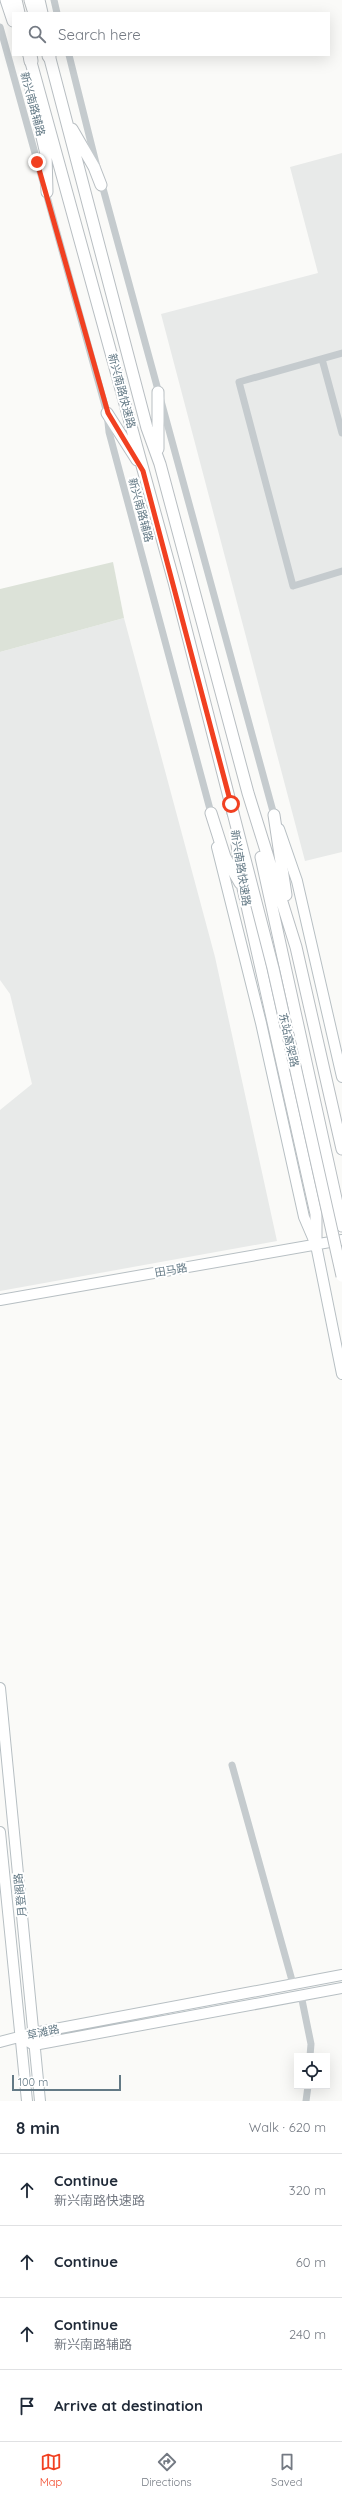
<!DOCTYPE html>
<html lang="en">
<head>
<meta charset="utf-8">
<style>
  :root { --surface:#fff; --page:#f6f6f7; --text:#1f2937; --muted:#747a83; --line:#e0e1e3; --accent:#f14021 }
  body { margin:0; font-family:Quicksand,"Noto Sans SC",sans-serif; background:var(--page); color:var(--text) }
  .controls { position:absolute; right:12px; bottom:12px; display:grid; overflow:hidden; border-radius:0px; box-shadow:0 4px 16px #0002 }
  .controls button { width:36px; height:36px; display:grid; place-items:center; padding:0; border:0; border-bottom:1px solid var(--line); background:var(--surface); color:var(--text); font:20px sans-serif }
  .scale { position:absolute; left:12px; bottom:10px; width:109px; box-sizing:border-box; padding-left:4px; border:2px solid #637985; border-top:0; font-size:11px; line-height:14px; white-space:nowrap; color:#637985; -webkit-text-stroke:3px #fff; paint-order:stroke }
  .stop { position:absolute; width:12px; height:12px; margin:-9px; border:3px solid #f14021; border-radius:50%; background:#fff }
  .stop.end { background:#f14021; border-color:#fff; box-shadow:0 1px 4px #0008 }
  .list { margin:0; padding:0; list-style:none }
  h2 { display:flex; justify-content:space-between; align-items:center; height:52px; margin:0; padding:0 16px; font-size:17px }
  h2 small { font-size:13px; font-weight:400; color:var(--muted) }
  .list li { display:grid; grid-template-columns:26px 1fr auto; gap:12px; align-items:center; box-sizing:border-box; height:72px; padding:0 16px; border-top:1px solid var(--line) }
  .list b { display:block; font-size:15px; white-space:nowrap }
  .list p { margin:0; font-size:13px; white-space:nowrap; color:var(--muted) }
  .list em { font-size:13px; font-style:normal; color:var(--muted) }
  .icon { flex:none; width:22px; height:22px; fill:none; stroke:currentColor; stroke-width:2; stroke-linecap:round; stroke-linejoin:round }
  .map { position:relative; flex:none; width:342px; height:2101px; overflow:hidden }
  .search { position:absolute; background:var(--surface); box-shadow:0 4px 16px #0002; left:12px; right:12px; top:12px; height:44px; display:flex; align-items:center; gap:10px; box-sizing:border-box; padding:0 14px; border-radius:0px; color:var(--muted); font-size:15px }
  .sheet { height:340px; background:var(--surface) }
  nav { display:flex; justify-content:space-around; align-items:center; box-sizing:border-box; height:56px; border-top:1px solid var(--line); background:var(--surface); font-size:11px; color:var(--muted) }
  nav a { display:grid; justify-items:center; gap:2px }
  nav .on { color:var(--accent) }
  .map>svg:first-child { display:block }
  .built { fill:#e8eae9 }
  .green { fill:#dce2d8 }
  .lines { fill:none; stroke-linecap:round; stroke-linejoin:round }
  .secondary-casing { stroke:#b7bfc3; stroke-width:12 }
  .primary-casing { stroke:#b8bec2; stroke-width:13 }
  .highway-casing { stroke:#b8bdc0; stroke-width:15 }
  .street { stroke:#c5cbce; stroke-width:7 }
  .secondary { stroke:#fff; stroke-width:10 }
  .primary { stroke:#fff; stroke-width:11 }
  .highway { stroke:#fff; stroke-width:13 }
  .primary-bridge-casing { stroke:#b8bec2; stroke-width:13; stroke-linecap:butt }
  .primary-bridge { stroke:#fff; stroke-width:11 }
  .route { stroke:#f14021; stroke-width:5 }
  .labels { text-anchor:middle; dominant-baseline:central; stroke-width:4; stroke-linejoin:round; paint-order:stroke }
  .street-label { font-size:11px; fill:#637985; stroke:#fff }
</style>
</head>
<body>
<div class="map">
<svg width="342" height="2101" viewBox="0 0 342 2101">
  <rect width="100%" height="100%" fill="#fafaf8"/>
  <!-- built -->
  <path class="built" d="M 342,153 L 342,852 L 305,861 L 161,314 L 318,273 L 290,167 Z
    M 124,618 L 215,957 L 277,1241 L 0,1291 L 0,1110 L 32,1084 L 10,994 L 0,980 L 0,652 Z"/>
  <!-- green -->
  <path class="green" d="M 113,562 L 124,618 L 0,652 L 0,589 Z"/>
  <g class="lines">
    <defs>
      <path id="secondary" d="M 279,829 L 297,881 L 342,1077
        M 217,847 L 261,1023 L 304,1217 L 316,1245 L 342,1374
        M 0,1300 L 342,1240
        M 0,1688 L 40,2101
        M 0,1832 L 27,2101
        M 0,2042 L 34,2033 L 342,1975
        M 29,2042 L 34,2045 L 342,1988"/>
      <path id="primary" d="M 6,0 L 13,21
        M 39,0 L 42,13
        M 29,55 L 174,582 L 233,813
        M 49,55 L 147,428 L 160,464 L 248,793 L 296,947 L 342,1149
        M 31,90 L 46,154 L 47,192
        M 72,129 L 94,167 L 101,185
        M 158,392 L 158,449
        M 107,413 L 137,460
        M 211,813 L 225,857 L 240,883
        M 274,815 L 286,895
        M 237,844 L 243,888 L 316,1214 L 316,1245
        M 261,857 L 342,1226"/>
      <path id="highway" d="M 15,0 L 18,13
        M 31,0 L 35,13
        M 30,55 L 31,61
        M 49,55 L 49,56"/>
    </defs>
    <!-- secondary casing -->
    <use href="#secondary" class="secondary-casing"/>
    <!-- primary casing -->
    <use href="#primary" class="primary-casing"/>
    <!-- highway casing -->
    <use href="#highway" class="highway-casing"/>
    <!-- street -->
    <path class="street" d="M 54,0 L 57,13
      M 0,27 L 107,413 L 109,432 L 211,813
      M 69,55 L 97,167
      M 101,181 L 274,815
      M 342,353 L 239,382 L 293,586 L 342,571
      M 322,359 L 342,433
      M 232,1765 L 293,1984
      M 301,1995 L 311,2044 L 310,2056
      M 306,2101 L 308,2086"/>
    <!-- secondary -->
    <use href="#secondary" class="secondary"/>
    <!-- primary -->
    <use href="#primary" class="primary"/>
    <!-- highway -->
    <use href="#highway" class="highway"/>
    <defs>
      <path id="primary-bridge" d="M 231,805 L 273,968 L 342,1276"/>
    </defs>
    <!-- primary-bridge casing -->
    <use href="#primary-bridge" class="primary-bridge-casing"/>
    <!-- primary-bridge -->
    <use href="#primary-bridge" class="primary-bridge"/>
  </g>
  <g class="lines">
    <!-- route -->
    <path class="route" d="M 37,162 L 108,413 L 143,471 L 231,804"/>
  </g>
  <g class="labels">
    <!-- street labels -->
    <g class="street-label">
      <text transform="translate(33 104) rotate(75)">新兴南路辅路</text>
      <text transform="translate(122 391) rotate(75)">新兴南路快速路</text>
      <text transform="translate(141 510) rotate(75)">新兴南路辅路</text>
      <text transform="translate(241 868) rotate(81)">新兴南路快速路</text>
      <text transform="translate(289 1040) rotate(77)">东站高架路</text>
      <text transform="translate(171 1270) rotate(-10)">田马路</text>
      <text transform="translate(20 1895) rotate(-96)">月登阁路</text>
      <text transform="translate(43 2032) rotate(-13)">草滩路</text>
    </g>
  </g>
</svg>
<div class="controls">
<button><svg class="icon" aria-label="locate" viewBox="0 0 24 24"><circle cx="12" cy="12" r="6"/><path d="M12 2v4M12 18v4M2 12h4M18 12h4"/></svg></button>
</div>
<div class="scale">100 m</div>
<div class="stop" style="left:231px;top:804px"></div>
<div class="stop end" style="left:37px;top:162px"></div>
<div class="search"><svg class="icon" aria-label="search" viewBox="0 0 24 24"><circle cx="10" cy="10" r="6"/><path d="M15 15l6 6"/></svg>Search here</div>
</div>
<section class="sheet">
<h2>8 min<small>Walk · 620 m</small></h2>
<ul class="list">
<li><svg class="icon" aria-label="ahead" viewBox="0 0 24 24"><path d="M12 20V5M6 11l6-6 6 6"/></svg><div><b>Continue</b><p>新兴南路快速路</p></div><em>320 m</em></li>
<li><svg class="icon" aria-label="ahead" viewBox="0 0 24 24"><path d="M12 20V5M6 11l6-6 6 6"/></svg><div><b>Continue</b></div><em>60 m</em></li>
<li><svg class="icon" aria-label="ahead" viewBox="0 0 24 24"><path d="M12 20V5M6 11l6-6 6 6"/></svg><div><b>Continue</b><p>新兴南路辅路</p></div><em>240 m</em></li>
<li><svg class="icon" aria-label="arrive" viewBox="0 0 24 24"><path d="M6 21V4h12l-3 4 3 4H6"/></svg><div><b>Arrive at destination</b></div></li>
</ul>
</section>
<nav>
<a class="on"><svg class="icon" aria-label="map" viewBox="0 0 24 24"><path d="M3 6l6-2 6 2 6-2v14l-6 2-6-2-6 2zM9 4v14M15 6v14"/></svg>Map</a>
<a><svg class="icon" aria-label="directions" viewBox="0 0 24 24"><path d="M12 3l9 9-9 9-9-9zM9 14v-3h6M13 9l2 2-2 2"/></svg>Directions</a>
<a><svg class="icon" aria-label="saved" viewBox="0 0 24 24"><path d="M7 4h10v16l-5-4-5 4z"/></svg>Saved</a>
</nav>
</body>
</html>
